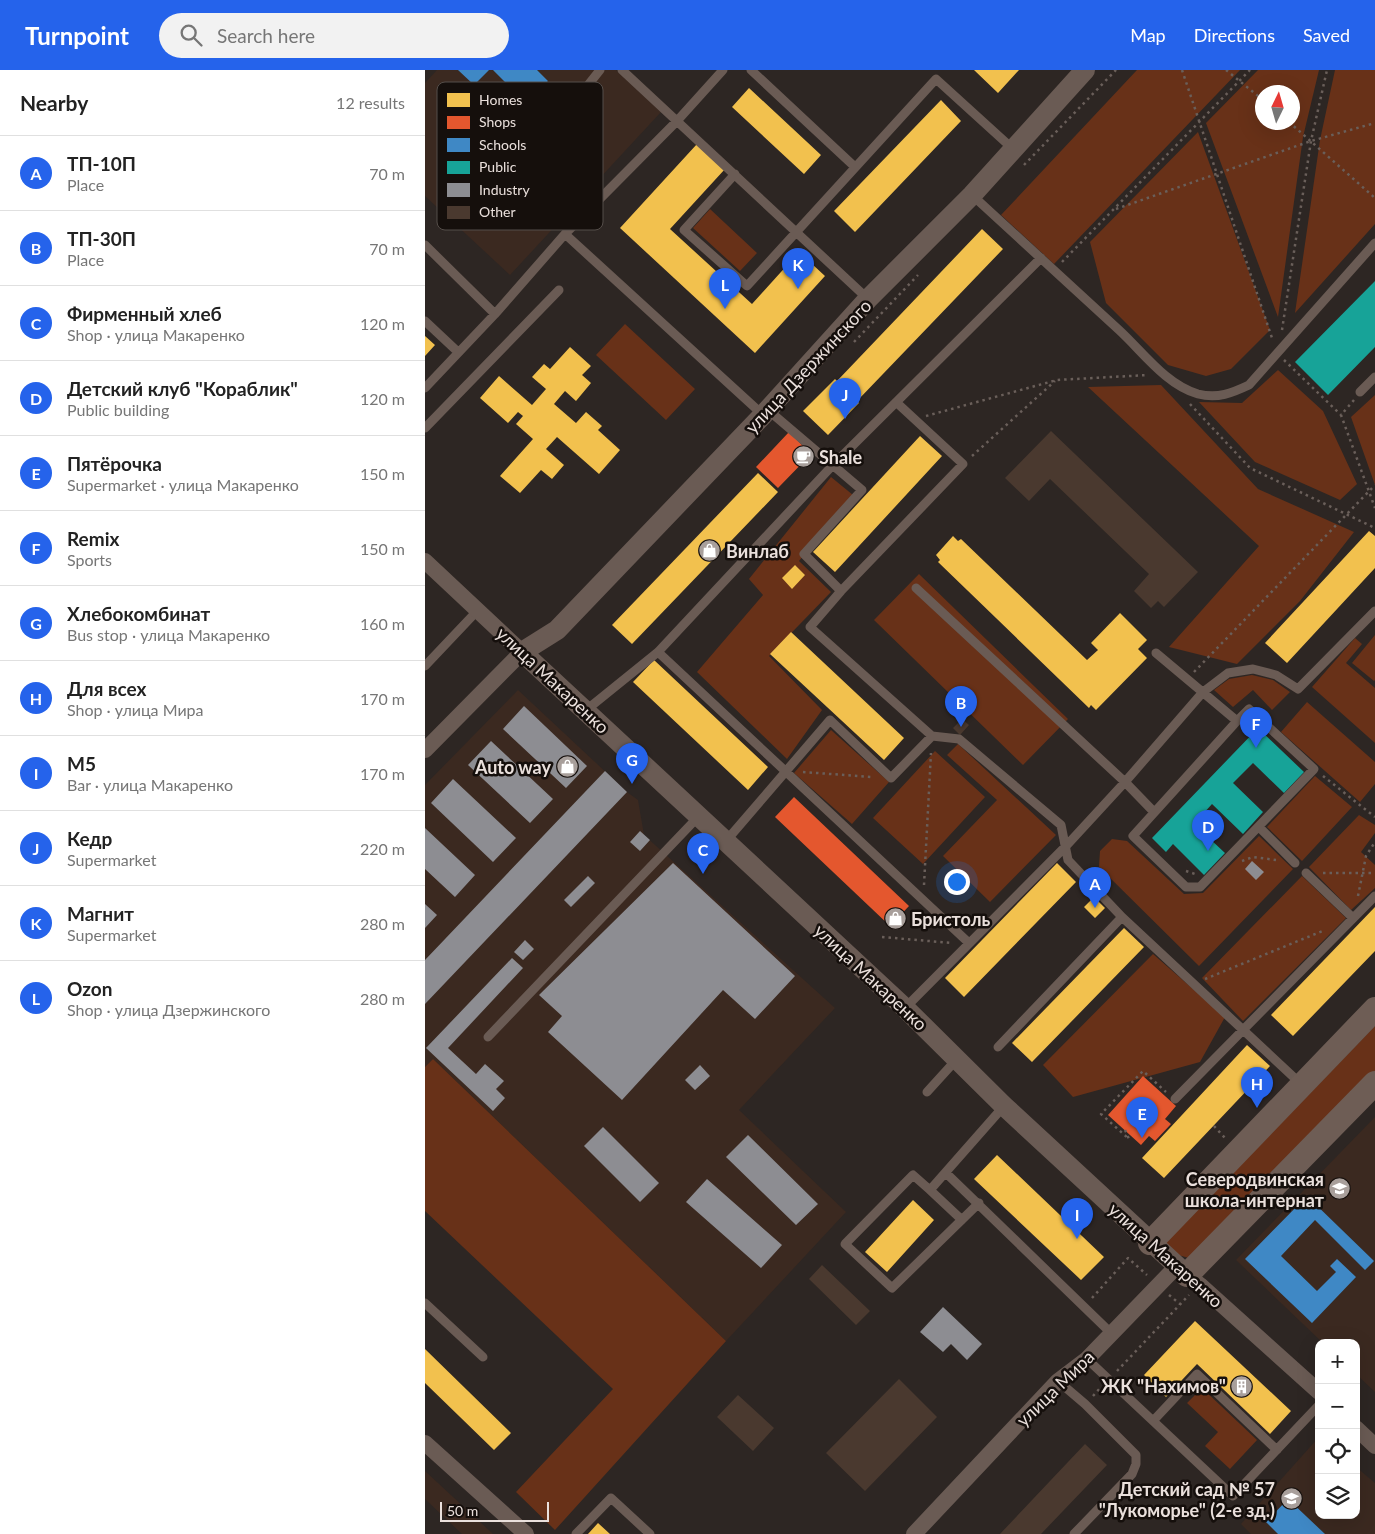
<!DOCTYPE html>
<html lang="en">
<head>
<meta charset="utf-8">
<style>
  :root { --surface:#fff; --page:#f2f2f2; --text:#222; --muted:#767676; --line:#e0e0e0; --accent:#2563eb }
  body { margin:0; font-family:Lato,sans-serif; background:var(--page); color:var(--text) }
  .controls { position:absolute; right:15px; bottom:15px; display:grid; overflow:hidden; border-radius:10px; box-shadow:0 5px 20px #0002 }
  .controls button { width:45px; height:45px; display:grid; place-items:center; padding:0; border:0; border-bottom:1px solid var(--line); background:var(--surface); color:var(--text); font:25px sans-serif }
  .compass { position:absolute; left:830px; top:15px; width:45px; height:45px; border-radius:50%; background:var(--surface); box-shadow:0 5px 20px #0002; rotate:5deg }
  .scale { position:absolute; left:15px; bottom:12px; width:109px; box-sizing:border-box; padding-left:5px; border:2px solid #eae0dc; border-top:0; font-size:14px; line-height:18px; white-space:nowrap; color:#eae0dc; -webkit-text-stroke:4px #150f0c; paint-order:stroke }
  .you { position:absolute; left:531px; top:811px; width:18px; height:18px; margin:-12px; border:4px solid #fff; border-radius:50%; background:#1a73e8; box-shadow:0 0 0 8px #1a73e833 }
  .badge { display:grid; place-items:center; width:32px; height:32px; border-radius:50%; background:var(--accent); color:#fff; font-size:16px; font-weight:700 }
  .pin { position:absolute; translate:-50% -41px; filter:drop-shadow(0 1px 2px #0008) }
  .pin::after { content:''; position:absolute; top:26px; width:18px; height:15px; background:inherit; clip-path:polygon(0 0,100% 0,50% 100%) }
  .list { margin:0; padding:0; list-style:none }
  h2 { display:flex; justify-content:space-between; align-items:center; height:65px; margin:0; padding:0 20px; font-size:21px }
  h2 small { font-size:16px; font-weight:400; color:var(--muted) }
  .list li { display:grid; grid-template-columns:32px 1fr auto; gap:15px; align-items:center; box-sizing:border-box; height:75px; padding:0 20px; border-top:1px solid var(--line) }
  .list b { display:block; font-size:19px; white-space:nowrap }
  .list p { margin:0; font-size:16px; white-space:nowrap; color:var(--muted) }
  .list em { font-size:16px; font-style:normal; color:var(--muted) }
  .icon { flex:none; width:28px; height:28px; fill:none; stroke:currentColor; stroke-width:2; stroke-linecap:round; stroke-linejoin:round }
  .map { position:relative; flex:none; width:950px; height:1464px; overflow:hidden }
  header { display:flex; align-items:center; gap:30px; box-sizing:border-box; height:70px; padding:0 25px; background:var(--accent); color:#fff }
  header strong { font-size:24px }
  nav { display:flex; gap:28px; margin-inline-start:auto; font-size:18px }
  .search { width:350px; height:45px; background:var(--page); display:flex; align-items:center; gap:12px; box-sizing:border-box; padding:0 18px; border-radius:28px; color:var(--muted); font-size:19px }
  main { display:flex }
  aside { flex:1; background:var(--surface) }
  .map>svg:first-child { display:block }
  .built { fill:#3b2920 }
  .green { fill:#683118; fill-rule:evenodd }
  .homes { fill:#f2c14e }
  .shops { fill:#e4572e }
  .schools { fill:#3f88c5 }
  .public { fill:#17a398 }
  .industry { fill:#8d8d92 }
  .building { fill:#4a392f }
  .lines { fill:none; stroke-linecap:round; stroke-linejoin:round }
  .path { stroke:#6a5f5a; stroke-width:2.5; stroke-dasharray:2.5 4; stroke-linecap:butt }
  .service { stroke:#6a5b54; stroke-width:9 }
  .minor { stroke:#6a5b54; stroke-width:16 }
  .tertiary { stroke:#6a5b54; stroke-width:20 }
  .secondary { stroke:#6e5d55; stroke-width:24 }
  .labels { text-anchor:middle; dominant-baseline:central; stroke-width:5; stroke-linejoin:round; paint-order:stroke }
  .street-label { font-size:18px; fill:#eae0dc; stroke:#150f0c }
  .poi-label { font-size:18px; font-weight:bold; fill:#eae0dc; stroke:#150f0c; text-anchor:end }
  .key { fill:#150f0c; stroke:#554e4a; stroke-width:1 }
  .key-label { font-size:14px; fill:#eae0dc }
</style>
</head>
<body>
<header>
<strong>Turnpoint</strong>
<div class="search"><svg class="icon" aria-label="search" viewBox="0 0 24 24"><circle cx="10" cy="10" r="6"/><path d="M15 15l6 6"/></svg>Search here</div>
<nav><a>Map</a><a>Directions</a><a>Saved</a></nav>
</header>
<main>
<aside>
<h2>Nearby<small>12 results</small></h2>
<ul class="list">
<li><span class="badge">A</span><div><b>ТП-10П</b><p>Place</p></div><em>70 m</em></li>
<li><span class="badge">B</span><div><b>ТП-30П</b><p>Place</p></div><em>70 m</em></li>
<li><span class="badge">C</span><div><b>Фирменный хлеб</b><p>Shop · улица Макаренко</p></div><em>120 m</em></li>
<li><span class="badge">D</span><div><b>Детский клуб &quot;Кораблик&quot;</b><p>Public building</p></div><em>120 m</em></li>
<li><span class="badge">E</span><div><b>Пятёрочка</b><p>Supermarket · улица Макаренко</p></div><em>150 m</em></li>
<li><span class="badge">F</span><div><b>Remix</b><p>Sports</p></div><em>150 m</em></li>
<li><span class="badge">G</span><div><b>Хлебокомбинат</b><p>Bus stop · улица Макаренко</p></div><em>160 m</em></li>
<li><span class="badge">H</span><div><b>Для всех</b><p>Shop · улица Мира</p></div><em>170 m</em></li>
<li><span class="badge">I</span><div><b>М5</b><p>Bar · улица Макаренко</p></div><em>170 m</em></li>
<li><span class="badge">J</span><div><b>Кедр</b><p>Supermarket</p></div><em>220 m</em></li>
<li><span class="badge">K</span><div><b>Магнит</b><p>Supermarket</p></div><em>280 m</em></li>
<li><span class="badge">L</span><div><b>Ozon</b><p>Shop · улица Дзержинского</p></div><em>280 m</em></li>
</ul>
</aside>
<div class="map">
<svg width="950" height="1464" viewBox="0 0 950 1464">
  <rect width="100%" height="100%" fill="#2d2623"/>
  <!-- built -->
  <path class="built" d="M 12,0 L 191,0 L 236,42 L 85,205 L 0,126 L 0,13 Z
    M 93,620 L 202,722 L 213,730 L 219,765 L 410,938 L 314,1040 L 421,1142 L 301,1271 L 8,989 L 0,997 L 0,715 Z
    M 950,1047 L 950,1322 L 931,1304 L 931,1273 L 898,1273 L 811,1190 Z
    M 894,1367 L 894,1445 L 931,1445 L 931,1397 L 950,1413 L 950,1464 L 826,1464 L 816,1454 Z
    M 0,1401 L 68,1464 L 37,1464 L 0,1429 Z"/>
  <!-- green -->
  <path class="green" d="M 712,0 L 815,0 L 629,194 L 576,145 Z
    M 833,0 L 894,0 L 878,67 L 853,247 L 781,53 ZM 838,22 L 868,22 L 868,52 L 838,52 Z
    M 910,0 L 950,0 L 950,154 L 870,243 L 895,70 Z
    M 773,62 L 845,260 L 806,299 L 781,306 L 743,295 L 681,233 L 665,172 Z
    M 285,139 L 332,183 L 315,201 L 268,158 Z
    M 200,254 L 270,319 L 241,350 L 171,285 Z
    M 853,300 L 898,341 L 932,414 L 915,430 L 830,392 L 774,332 L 817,333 Z
    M 736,315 L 833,419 L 929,462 L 875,531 L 812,594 L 744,577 L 834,476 L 663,317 Z
    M 950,325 L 950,415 L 926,347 Z
    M 406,407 L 428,425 L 374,491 L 406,522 L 344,586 L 397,640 L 362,689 L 272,602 L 338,525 L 324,509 Z
    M 494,504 L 643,649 L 598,695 L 449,550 Z
    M 950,565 L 950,610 L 949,611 L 927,593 Z
    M 930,568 L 937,574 L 921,593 L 950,618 L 950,673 L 887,617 Z
    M 827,605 L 848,610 L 865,622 L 847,640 L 828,620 L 808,637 L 789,620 L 804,609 Z
    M 882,632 L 950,692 L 950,714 L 935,732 L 856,662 Z
    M 406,660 L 464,712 L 427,754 L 369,703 Z
    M 533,674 L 631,765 L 565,832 L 518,786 L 572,730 L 522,685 Z
    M 510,681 L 560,727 L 498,794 L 448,748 Z
    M 890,706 L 927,737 L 877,791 L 842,757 Z
    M 934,745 L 950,755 L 950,763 L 936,782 L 950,795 L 950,818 L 926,840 L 884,797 Z
    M 834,766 L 868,799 L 774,896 L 674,797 L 675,781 L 687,769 L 702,771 L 759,824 L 778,823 Z
    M 877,806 L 921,848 L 818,951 L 777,908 Z
    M 728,884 L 800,947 L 775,992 L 648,1027 L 618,995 Z
    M 950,956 L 950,1001 L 767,1189 L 750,1184 L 740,1173 Z
    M 8,989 L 301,1271 L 130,1460 L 91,1422 L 188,1319 L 0,1141 L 0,997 Z
    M 777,1318 L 832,1370 L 805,1399 L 780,1376 L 793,1362 L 762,1333 Z"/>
  <!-- homes -->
  <path class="homes" d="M 549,0 L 594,0 L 573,23 Z
    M 324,18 L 396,85 L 379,104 L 307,37 Z
    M 516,30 L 536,51 L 430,162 L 409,141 Z
    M 272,74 L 300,99 L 245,159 L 327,234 L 374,182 L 400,206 L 330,283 L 195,158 Z
    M 557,159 L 578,179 L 433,330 L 423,321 L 434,333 L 403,365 L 378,341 L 410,309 L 412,311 Z
    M 0,266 L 10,275 L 0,286 Z
    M 145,277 L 166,296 L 157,305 L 166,313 L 151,331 L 140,321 L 129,334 L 151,353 L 161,342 L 177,356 L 173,360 L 195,380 L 174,404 L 132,367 L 121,379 L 139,395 L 127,409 L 116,400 L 95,423 L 75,406 L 108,369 L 91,354 L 98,346 L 93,342 L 83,353 L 55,328 L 74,306 L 107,335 L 121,319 L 107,307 L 119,294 L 125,299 Z
    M 495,366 L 517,386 L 410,502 L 388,482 Z
    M 333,403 L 353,422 L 207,574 L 187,555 Z
    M 944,461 L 950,466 L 950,498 L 862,593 L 840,573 Z
    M 528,466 L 533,471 L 536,469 L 662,590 L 673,580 L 666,573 L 695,543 L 722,570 L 713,579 L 722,588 L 671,640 L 666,635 L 664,638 L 513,492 L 515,490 L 511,485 Z
    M 370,495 L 380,505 L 367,519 L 357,508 Z
    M 366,562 L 479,668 L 459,690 L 345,584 Z
    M 229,590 L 343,697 L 323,720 L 208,612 Z
    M 632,793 L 651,812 L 539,927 L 520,908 Z
    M 669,827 L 680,838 L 670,848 L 659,837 Z
    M 950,837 L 950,881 L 868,966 L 846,945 Z
    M 699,858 L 719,877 L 607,992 L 587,973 Z
    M 822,975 L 845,996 L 739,1108 L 717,1088 Z
    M 572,1085 L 679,1187 L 656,1210 L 549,1109 Z
    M 488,1130 L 509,1150 L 462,1202 L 440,1182 Z
    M 770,1251 L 866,1341 L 845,1364 L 772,1294 L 741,1327 L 719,1305 Z
    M 0,1279 L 86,1363 L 69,1380 L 0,1313 Z
    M 173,1453 L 185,1464 L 163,1464 Z"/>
  <!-- shops -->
  <path class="shops" d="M 364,362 L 386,384 L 353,418 L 331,397 Z
    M 369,727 L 484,836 L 465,856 L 350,747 Z
    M 718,1006 L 751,1036 L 740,1049 L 746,1054 L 730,1071 L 724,1066 L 716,1075 L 683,1045 Z"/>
  <!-- schools -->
  <path class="schools" d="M 33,0 L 64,0 L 49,15 Z
    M 68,0 L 112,0 L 123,11 L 108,27 L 125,43 L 106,64 L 99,57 L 84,73 L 100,88 L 110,78 L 131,98 L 94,138 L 72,118 L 90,99 L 74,84 L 57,102 L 35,82 L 75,40 L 65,30 L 81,13 Z
    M 882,1126 L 949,1191 L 940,1200 L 890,1150 L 856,1186 L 892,1221 L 911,1202 L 905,1196 L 912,1189 L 931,1207 L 887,1253 L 820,1189 Z
    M 863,1429 L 900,1464 L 853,1464 L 841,1452 Z"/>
  <!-- public -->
  <path class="public" d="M 950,211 L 950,277 L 903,325 L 870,292 Z
    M 833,658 L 879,702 L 859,723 L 828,693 L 808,713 L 838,742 L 818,764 L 787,734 L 769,754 L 800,783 L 779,805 L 748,774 L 741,782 L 727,768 Z"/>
  <!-- industry -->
  <path class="industry" d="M 99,636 L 162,696 L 141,718 L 78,659 Z
    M 66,671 L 128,729 L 105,753 L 43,695 Z
    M 180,701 L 202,722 L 0,934 L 0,890 Z
    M 28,709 L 91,768 L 68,792 L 6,733 Z
    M 0,758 L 50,805 L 30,827 L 0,799 Z
    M 215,761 L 225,770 L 215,781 L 205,772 Z
    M 827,791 L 839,802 L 831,810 L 820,799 Z
    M 248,793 L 370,906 L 330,949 L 298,920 L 197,1030 L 123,962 L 137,946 L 114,925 Z
    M 163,806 L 170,813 L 146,837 L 139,830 Z
    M 0,834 L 12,845 L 0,858 Z
    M 100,870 L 109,879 L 98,890 L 89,882 Z
    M 87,888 L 98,898 L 23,978 L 51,1004 L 60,994 L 79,1011 L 71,1019 L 80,1028 L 68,1041 L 1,978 Z
    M 275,995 L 285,1006 L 270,1020 L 260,1010 Z
    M 178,1057 L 234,1113 L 215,1132 L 159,1076 Z
    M 323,1065 L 393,1134 L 371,1155 L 301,1087 Z
    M 282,1109 L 357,1175 L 336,1198 L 261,1132 Z
    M 518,1237 L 557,1274 L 542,1290 L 526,1274 L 518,1282 L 495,1262 Z"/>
  <!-- building -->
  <path class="building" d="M 626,361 L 773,502 L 739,537 L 733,531 L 726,538 L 709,521 L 724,504 L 625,409 L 604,431 L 580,408 Z
    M 537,649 L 544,655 L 535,665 L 528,658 Z
    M 397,1195 L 445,1241 L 431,1255 L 384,1209 Z
    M 474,1309 L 512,1347 L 440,1421 L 401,1383 Z
    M 313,1325 L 349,1358 L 328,1381 L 292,1347 Z
    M 660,1374 L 682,1395 L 616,1464 L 575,1464 Z"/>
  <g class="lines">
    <!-- path -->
    <path class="path" d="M 757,0 L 848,271
      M 801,0 L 838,30
      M 864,52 L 950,128
      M 599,95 L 691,0
      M 691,139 L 886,71 L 950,53
      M 637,192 L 825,0
      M 857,260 L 886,71 L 902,0
      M 429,272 L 493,205
      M 859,290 L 916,345
      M 929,330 L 916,345 L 950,438
      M 765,334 L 825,398 L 950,458
      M 501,346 L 632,310 L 723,305
      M 547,386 L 630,311
      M 769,602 L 950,415
      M 378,702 L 447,707
      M 898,706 L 950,747
      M 817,791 L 828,787 L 851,790
      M 761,801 L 773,805
      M 898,803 L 950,803
      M 499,815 L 506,683
      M 933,826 L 941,786 L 950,772
      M 457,867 L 527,873
      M 780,909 L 900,860
      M 789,1056 L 800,1068
      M 700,1060 L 704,1069 L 676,1044 L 718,1001 L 741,1022
      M 744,1225 L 755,1234
      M 667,1228 L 703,1188 L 722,1205
      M 692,1301 L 764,1225
      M 668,1326 L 676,1317"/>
    <!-- service -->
    <path class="service" d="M 197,0 L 443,229
      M 326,0 L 430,97
      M 152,29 L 175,0
      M 310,104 L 259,160 L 322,216 L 511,9 L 588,79
      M 547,125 C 596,170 645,215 694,260 C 717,281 741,315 773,324 C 793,329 807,323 824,315 L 950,173
      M 140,164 L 338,345
      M 0,175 L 70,244
      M 0,251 L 33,282
      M 0,318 L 70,244 L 140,164 L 252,51 L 298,0
      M 935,322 L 950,307
      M 343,340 L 437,420 L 379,484 L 416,521 L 538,394 L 471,332
      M 0,358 L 134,220
      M 491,518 L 700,712 L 778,622 L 803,603 L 828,599 L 851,605 L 873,619 L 950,541
      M 416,521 L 385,557 L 507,666 L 534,669 L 636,755 L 643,790 L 697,847 L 876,1014
      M 233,582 L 544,873
      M 731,583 L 812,651 L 824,639 L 889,699 L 775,817 L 761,817 L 708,766 L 812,651
      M 0,596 L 53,540
      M 160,641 L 233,582 L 407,396 L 616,188
      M 834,757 L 870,793
      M 301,771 L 405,650 L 466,708 L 507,666
      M 881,803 L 928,848
      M 480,938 L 642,775 L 700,712 L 729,742
      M 63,967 L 273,747
      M 573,977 L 697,847
      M 502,1022 L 532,989
      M 750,1029 L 950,826
      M 521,1103 L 686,1263
      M 505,1120 L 537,1150
      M 554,1133 L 467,1218 L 420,1174 L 488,1105 L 505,1120 L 579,1036
      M 0,1233 L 58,1287
      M 662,1289 L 808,1426 L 894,1335
      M 633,1311 L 660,1334 L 711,1385 L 711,1394 L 707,1404 L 649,1464
      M 728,1351 L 772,1304 L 852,1380
      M 151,1464 L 186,1428 L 225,1464"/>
    <!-- minor -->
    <path class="minor" d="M 0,491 L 97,582 L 0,680
      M 762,1205 L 775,1215 L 894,1322
      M 931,1358 L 950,1376
      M 0,1373 L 101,1464
      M 489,1464 L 633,1311 L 662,1289 L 752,1196"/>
    <!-- tertiary -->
    <path class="tertiary" d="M 660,0 L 547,125 L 443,229 L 338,345 L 132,560 L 97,582 L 480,938 L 579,1036 L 762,1205"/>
    <!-- secondary -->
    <path class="secondary" d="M 725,1173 L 950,939
      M 762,1205 L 950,1013"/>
  </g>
  <!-- icons -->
  <defs>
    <symbol id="cafe-disc" viewBox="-11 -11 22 22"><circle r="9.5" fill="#a89f9b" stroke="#150f0c"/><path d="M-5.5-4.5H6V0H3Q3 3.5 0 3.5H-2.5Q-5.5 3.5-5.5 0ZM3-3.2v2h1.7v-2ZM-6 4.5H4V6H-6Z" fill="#fff"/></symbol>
    <symbol id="shop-disc" viewBox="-11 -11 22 22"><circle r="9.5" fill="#a89f9b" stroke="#150f0c"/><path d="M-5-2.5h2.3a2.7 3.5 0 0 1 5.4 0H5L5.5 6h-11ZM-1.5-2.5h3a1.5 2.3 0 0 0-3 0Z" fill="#fff"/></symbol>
    <symbol id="school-disc" viewBox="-11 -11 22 22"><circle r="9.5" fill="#a89f9b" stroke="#150f0c"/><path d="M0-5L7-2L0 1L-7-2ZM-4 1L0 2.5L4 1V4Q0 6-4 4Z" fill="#fff"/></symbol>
    <symbol id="building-disc" viewBox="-11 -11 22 22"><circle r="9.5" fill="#a89f9b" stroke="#150f0c"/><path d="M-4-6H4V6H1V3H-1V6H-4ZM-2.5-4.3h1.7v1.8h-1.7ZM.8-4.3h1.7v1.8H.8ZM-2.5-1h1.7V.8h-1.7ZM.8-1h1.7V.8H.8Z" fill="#fff"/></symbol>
  </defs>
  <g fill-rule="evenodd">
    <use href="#cafe-disc" x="366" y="374" width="25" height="25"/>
    <use href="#shop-disc" x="272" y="468" width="25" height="25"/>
    <use href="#shop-disc" x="130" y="684" width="25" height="25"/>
    <use href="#shop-disc" x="458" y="836" width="25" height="25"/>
    <use href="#school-disc" x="902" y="1106" width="25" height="25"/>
    <use href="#building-disc" x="804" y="1304" width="25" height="25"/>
    <use href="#school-disc" x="854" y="1416" width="25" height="25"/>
  </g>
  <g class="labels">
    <!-- street labels -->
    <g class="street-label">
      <text transform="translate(383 296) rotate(-47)">улица Дзержинского</text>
      <text transform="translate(128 610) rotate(43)">улица Макаренко</text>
      <text transform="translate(446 907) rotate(43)">улица Макаренко</text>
      <text transform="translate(741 1185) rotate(42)">улица Макаренко</text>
      <text transform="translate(630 1318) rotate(-44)">улица Мира</text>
    </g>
    <!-- poi labels -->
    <g class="poi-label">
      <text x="394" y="387" text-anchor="start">Shale</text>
      <text x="301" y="481" text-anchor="start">Винлаб</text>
      <text x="126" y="697">Auto way</text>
      <text x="486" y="849" text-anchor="start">Бристоль</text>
      <text x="899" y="1109">Северодвинская<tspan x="899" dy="21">школа-интернат</tspan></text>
      <text x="801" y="1316">ЖК "Нахимов"</text>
      <text x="850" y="1419">Детский сад № 57<tspan x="850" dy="21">"Лукоморье" (2-е зд.)</tspan></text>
    </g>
  </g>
  <!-- legend -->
  <rect x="12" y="12" width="166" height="148" rx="8" class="key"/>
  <rect x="22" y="23" width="23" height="14" fill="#f2c14e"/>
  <rect x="22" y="46" width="23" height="13" fill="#e4572e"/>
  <rect x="22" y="68" width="23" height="14" fill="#3f88c5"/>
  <rect x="22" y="91" width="23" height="13" fill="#17a398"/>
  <rect x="22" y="113" width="23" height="14" fill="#8d8d92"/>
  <rect x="22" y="136" width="23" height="13" fill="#4a392f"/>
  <g class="key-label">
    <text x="54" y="35">Homes</text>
    <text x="54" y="57">Shops</text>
    <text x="54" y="80">Schools</text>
    <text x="54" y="102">Public</text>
    <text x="54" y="125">Industry</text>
    <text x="54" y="147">Other</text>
  </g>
</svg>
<div class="controls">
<button>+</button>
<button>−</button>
<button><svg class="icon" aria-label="locate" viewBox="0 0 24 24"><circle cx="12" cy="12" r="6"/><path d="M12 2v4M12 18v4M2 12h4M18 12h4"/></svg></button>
<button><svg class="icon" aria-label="layers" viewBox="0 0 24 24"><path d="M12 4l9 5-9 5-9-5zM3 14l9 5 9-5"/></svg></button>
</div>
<svg class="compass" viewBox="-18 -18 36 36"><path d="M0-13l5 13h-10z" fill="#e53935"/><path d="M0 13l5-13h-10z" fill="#767676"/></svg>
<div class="scale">50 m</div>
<div class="you"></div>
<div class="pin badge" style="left:670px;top:838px">A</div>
<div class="pin badge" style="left:536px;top:657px">B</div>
<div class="pin badge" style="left:278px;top:804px">C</div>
<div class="pin badge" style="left:783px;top:781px">D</div>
<div class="pin badge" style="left:717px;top:1068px">E</div>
<div class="pin badge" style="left:831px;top:678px">F</div>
<div class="pin badge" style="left:207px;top:714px">G</div>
<div class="pin badge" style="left:832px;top:1038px">H</div>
<div class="pin badge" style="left:652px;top:1169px">I</div>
<div class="pin badge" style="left:420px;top:349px">J</div>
<div class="pin badge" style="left:373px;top:219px">K</div>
<div class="pin badge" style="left:300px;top:239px">L</div>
</div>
</main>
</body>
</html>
